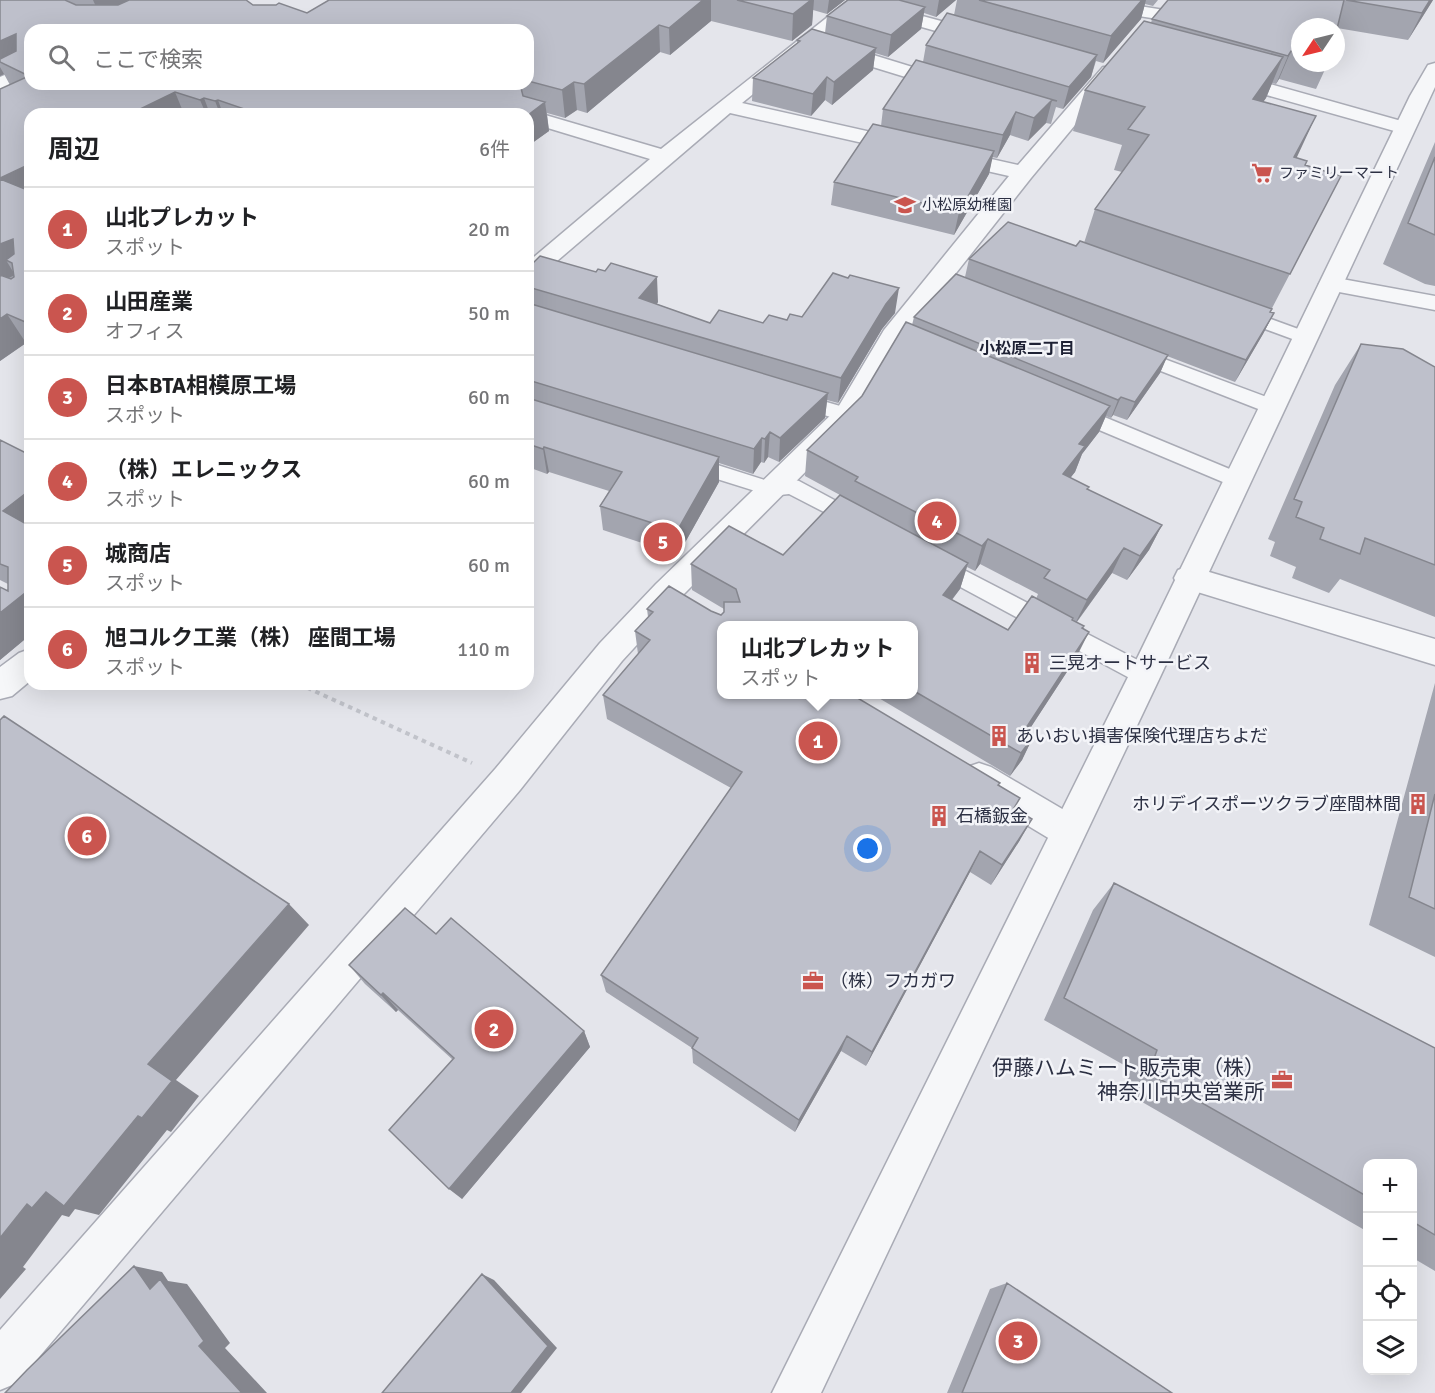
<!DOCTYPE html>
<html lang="ja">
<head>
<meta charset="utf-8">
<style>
  :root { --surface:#fff; --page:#f2f2f2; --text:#202124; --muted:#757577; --line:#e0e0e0; --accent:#ca554f }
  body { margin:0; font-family:Signika,"Noto Sans JP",sans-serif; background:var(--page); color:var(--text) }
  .controls { position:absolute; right:18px; bottom:18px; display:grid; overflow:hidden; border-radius:12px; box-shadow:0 6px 24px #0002 }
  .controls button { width:54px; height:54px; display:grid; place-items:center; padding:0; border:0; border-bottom:2px solid var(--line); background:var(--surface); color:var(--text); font:30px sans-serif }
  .compass { position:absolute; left:1291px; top:18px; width:54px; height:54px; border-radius:50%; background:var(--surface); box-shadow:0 6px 24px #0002; rotate:235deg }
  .you { position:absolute; left:868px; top:849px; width:21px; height:21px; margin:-15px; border:4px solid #fff; border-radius:50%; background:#1a73e8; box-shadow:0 0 0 9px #1a73e833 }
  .badge { display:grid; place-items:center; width:39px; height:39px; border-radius:50%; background:var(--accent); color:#fff; font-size:20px; font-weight:700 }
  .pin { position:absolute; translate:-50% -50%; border:3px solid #fff; box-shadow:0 2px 6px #0006 }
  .popup { position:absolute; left:717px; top:621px; width:201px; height:78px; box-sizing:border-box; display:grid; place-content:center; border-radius:12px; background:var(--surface); filter:drop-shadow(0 2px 4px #0005); font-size:20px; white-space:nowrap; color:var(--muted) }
  .popup b { font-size:22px; color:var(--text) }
  .popup::after { content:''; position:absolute; left:50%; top:100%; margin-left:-12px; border:12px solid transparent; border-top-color:var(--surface) }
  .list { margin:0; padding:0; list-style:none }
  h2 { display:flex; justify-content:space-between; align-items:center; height:78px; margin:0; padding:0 24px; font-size:26px }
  h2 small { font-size:20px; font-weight:400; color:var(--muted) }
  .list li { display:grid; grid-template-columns:39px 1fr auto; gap:18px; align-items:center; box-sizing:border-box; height:84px; padding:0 24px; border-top:2px solid var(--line) }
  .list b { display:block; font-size:22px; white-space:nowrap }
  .list p { margin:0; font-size:20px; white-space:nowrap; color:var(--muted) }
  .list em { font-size:20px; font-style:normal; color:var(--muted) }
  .icon { flex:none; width:33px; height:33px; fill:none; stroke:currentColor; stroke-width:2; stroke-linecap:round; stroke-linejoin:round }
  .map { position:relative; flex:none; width:1435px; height:1393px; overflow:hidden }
  .search { position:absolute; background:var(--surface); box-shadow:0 6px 24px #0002; left:24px; top:24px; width:510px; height:66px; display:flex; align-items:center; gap:15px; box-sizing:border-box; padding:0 21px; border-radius:18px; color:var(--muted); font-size:22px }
  .panel { position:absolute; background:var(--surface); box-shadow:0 6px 24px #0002; left:24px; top:108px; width:510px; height:582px; border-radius:18px }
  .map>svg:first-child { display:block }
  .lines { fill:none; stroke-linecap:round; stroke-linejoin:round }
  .service-casing { stroke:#a9abb5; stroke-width:3 }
  .minor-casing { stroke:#a9abb5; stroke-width:3 }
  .tertiary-casing { stroke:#a9abb5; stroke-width:3 }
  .path { stroke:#c1c3ca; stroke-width:4; stroke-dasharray:4.5 4.5; stroke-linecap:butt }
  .service { fill:#f6f7f9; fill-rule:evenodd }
  .minor { fill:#f6f7f9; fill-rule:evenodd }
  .tertiary { fill:#f6f7f9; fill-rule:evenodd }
  .wall { fill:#a3a5af; fill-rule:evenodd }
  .shaded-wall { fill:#85868e }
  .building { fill:#bec0cb; stroke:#85868e; stroke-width:1.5 }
  .labels { text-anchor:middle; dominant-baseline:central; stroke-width:5; stroke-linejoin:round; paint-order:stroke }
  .far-poi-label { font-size:15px; fill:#2c3043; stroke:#f3f4f8; text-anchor:start }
  .far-neighbourhood-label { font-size:16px; font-weight:bold; fill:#1e2134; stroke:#f3f4f8 }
  .poi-label { font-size:18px; fill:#2c3043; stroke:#f3f4f8; text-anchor:start }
  .near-poi-label { font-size:21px; fill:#2c3043; stroke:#f3f4f8; text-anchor:end }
</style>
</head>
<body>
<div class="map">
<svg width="1435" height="1393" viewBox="0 0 1435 1393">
  <rect width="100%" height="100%" fill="#e4e5eb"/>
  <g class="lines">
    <defs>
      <path id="service" d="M 1238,307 L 1312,334 L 1315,338 L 1312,342 L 1306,344 L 1232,317 L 1229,313 L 1232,309 Z
        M 1132,347 L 1280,402 L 1283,407 L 1280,412 L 1273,413 L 1266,412 L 1125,357 L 1123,353 L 1125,349 Z
        M 795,393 L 854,410 L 857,415 L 854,420 L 847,422 L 788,404 L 785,399 L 788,394 Z
        M 1073,404 L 1244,475 L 1247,480 L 1244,485 L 1237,487 L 1230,485 L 1066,416 L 1063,411 L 1066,406 Z
        M 689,456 L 771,482 L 792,479 L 799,481 L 864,516 L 868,521 L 864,526 L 857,529 L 789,494 L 771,496 L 682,468 L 679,463 L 682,458 Z
        M 935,555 L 1153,668 L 1157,675 L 1153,682 L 1145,685 L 1137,682 L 927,569 L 924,563 L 927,557 Z"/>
      <path id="minor" d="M 849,0 L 869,0 L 742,103 L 1018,165 L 1103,67 L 1117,67 L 1120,71 L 1031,178 L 904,339 L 856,421 L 678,600 L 622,661 L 520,790 L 17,1383 L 0,1390 L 0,1330 L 496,768 L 600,643 L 656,584 L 837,409 L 884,330 L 1009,176 L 730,113 L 536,279 L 528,281 L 528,262 L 650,159 L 528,122 L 528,114 L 519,114 L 521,112 L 535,112 L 661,149 Z
        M 1059,0 L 1102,0 L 1158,9 L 1164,10 L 1167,14 L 1164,18 L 1158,19 L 1068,5 L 1062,4 Z
        M 878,4 L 989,34 L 991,38 L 989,42 L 982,44 L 872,13 L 869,9 L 872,5 Z
        M 831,42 L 958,81 L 961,85 L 958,89 L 951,91 L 824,52 L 822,48 L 824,44 Z
        M 1227,72 L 1412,124 L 1415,128 L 1412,132 L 1405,134 L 1220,82 L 1217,78 L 1220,74 Z
        M 1331,277 L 1435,296 L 1435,310 L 1323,289 L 1319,284 L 1323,279 Z
        M 1189,566 L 1435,639 L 1435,665 L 1178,586 L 1174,578 L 1178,570 Z
        M 30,649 L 30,681 L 12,696 L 0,699 L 0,667 L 19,653 Z
        M 979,763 L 991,767 L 1081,820 L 1086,831 L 1081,842 L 1068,847 L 1055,842 L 967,789 L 962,778 L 967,767 Z"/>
      <path id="tertiary" d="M 1435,63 L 1435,87 L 1161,675 L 821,1393 L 772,1393 L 1129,675 L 1410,96 L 1428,65 Z
        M 30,64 L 30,77 L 0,90 L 0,77 Z"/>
    </defs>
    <!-- service casing -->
    <use href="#service" class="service-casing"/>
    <!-- minor casing -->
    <use href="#minor" class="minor-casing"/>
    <!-- tertiary casing -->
    <use href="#tertiary" class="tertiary-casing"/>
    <!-- path -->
    <path class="path" d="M 299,684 L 472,763"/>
    <!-- service -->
    <use href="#service" class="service"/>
    <!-- minor -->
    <use href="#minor" class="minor"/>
    <!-- tertiary -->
    <use href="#tertiary" class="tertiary"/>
  </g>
  <!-- wall -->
  <path class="wall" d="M 0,0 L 246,0 L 253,5 L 307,13 L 329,0 L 845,0 L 827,14 L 813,10 L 812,25 L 792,41 L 711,21 L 670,55 L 660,52 L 587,113 L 577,110 L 565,118 L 547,113 L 549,131 L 528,146 L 528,114 L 30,114 L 30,345 L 26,343 L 0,361 L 0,89 L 10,85 L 4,74 L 0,76 ZM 30,30 L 528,30 L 528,84 L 30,84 Z
    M 848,0 L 956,0 L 936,17 L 924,13 L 921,29 L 888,57 L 875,53 L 873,70 L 832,105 L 825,100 L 811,116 L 752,101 L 753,78 L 797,43 L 797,40 L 825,33 L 827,16 Z
    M 957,0 L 1158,0 L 1153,6 L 1145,4 L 1141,19 L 1103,63 L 1096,61 L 1091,77 L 1063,109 L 1056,107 L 1051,124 L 1046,123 L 1028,141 L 1010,135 L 997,158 L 992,157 L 989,174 L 954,235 L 831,205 L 834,182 L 881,126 L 883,109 L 923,62 L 926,45 L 954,15 Z
    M 1168,0 L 1433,0 L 1408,40 L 1337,28 L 1300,27 L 1300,63 L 1328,63 L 1316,89 L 1279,79 L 1276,84 L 1272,83 L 1266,98 L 1263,102 L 1296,158 L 1305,165 L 1341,176 L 1270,312 L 1274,313 L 1263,334 L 1235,382 L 1167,356 L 1160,373 L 1127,420 L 1113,415 L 1111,418 L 1106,416 L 1099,432 L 1082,454 L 1075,472 L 1070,478 L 1088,490 L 1162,525 L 1149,550 L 1127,580 L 1112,573 L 1077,622 L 1084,626 L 1076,658 L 1027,733 L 1033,737 L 1022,760 L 1010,776 L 872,694 L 914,694 L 914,626 L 722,626 L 1000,783 L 998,785 L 1015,808 L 1020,840 L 991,885 L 970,872 L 866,1066 L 841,1051 L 795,1132 L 693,1063 L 692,1048 L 606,992 L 601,975 L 731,788 L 607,719 L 603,695 L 638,654 L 635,631 L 648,617 L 647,609 L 711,611 L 721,615 L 724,612 L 724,609 L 692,590 L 691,564 L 783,555 L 840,495 L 805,476 L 807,450 L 862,396 L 912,325 L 914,317 L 965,277 L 969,259 L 1076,246 L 1084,243 L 1095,209 L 1122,172 L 1114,170 L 1122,145 L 1073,131 L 1085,90 L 1151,23 L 1152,19 ZM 980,564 L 1038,594 L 1036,599 L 1008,630 L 952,600 L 960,589 L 967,567 L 975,571 Z
    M 1435,142 L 1435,286 L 1425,284 L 1383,264 Z
    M 528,268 L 658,302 L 657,304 L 710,323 L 763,323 L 802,317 L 895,313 L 882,329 L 838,403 L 827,400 L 825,418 L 779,462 L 768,457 L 764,463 L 761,462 L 753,474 L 719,463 L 719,482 L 678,555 L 603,530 L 600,506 L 609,491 L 549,472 L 547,474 L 528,467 Z
    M 1361,344 L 1435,367 L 1435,617 L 1340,579 L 1329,593 L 1292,578 L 1296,567 L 1270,556 L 1275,542 L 1268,539 L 1335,385 Z
    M 0,440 L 30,455 L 30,635 L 0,660 L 0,587 L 8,591 L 8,584 L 0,580 Z
    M 1435,683 L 1435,957 L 1369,925 Z
    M 1114,883 L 1435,1048 L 1435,1271 L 1413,1258 L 1413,1164 L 1368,1164 L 1368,1232 L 1123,1091 L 1131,1069 L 1044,1020 L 1093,910 Z
    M 436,934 L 584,1031 L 590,1047 L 462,1199 L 453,1060 L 398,1010 L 396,1012 L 365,984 L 349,965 Z
    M 1007,1283 L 1172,1393 L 947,1393 L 990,1289 Z"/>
  <!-- shaded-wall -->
  <path class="shaded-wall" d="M 93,0 L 159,0 L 105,27 Z
    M 703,0 L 711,0 L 711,21 L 670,55 L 669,28 Z
    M 811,0 L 814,0 L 812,25 L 792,41 L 793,14 Z
    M 829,0 L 845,0 L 827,14 Z
    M 939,0 L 956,0 L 936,17 Z
    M 1142,0 L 1146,0 L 1141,19 L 1103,63 L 1111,36 Z
    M 1430,0 L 1433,0 L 1408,40 L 1422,13 Z
    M 925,7 L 921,29 L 888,57 L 891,35 Z
    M 659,25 L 660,52 L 587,113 L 584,84 Z
    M 16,34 L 30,61 L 0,62 L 0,41 Z
    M 876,48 L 873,70 L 832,105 L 834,82 Z
    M 1291,51 L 1279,79 L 1276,84 L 1288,56 Z
    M 1097,55 L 1091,77 L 1063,109 L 1069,87 Z
    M 1283,57 L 1266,98 L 1236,140 L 1253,99 Z
    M 0,67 L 4,74 L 0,76 Z
    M 827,77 L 825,100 L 811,116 L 813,94 Z
    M 574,82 L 577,110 L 565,118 L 562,90 Z
    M 175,92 L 184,114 L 130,114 Z
    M 204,98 L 210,114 L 206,114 L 200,100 Z
    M 218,100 L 223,114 L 220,114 L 215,101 Z
    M 1052,100 L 1046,123 L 1028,141 L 1034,118 Z
    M 545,102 L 549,131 L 528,146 L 528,115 Z
    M 1016,112 L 1010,135 L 997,158 L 1003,135 Z
    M 1316,116 L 1297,157 L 1274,199 L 1294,157 Z
    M 994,151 L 989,174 L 954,235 L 959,212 Z
    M 30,164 L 30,201 L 0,181 L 0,178 Z
    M 13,239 L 30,267 L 6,260 L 15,275 L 0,282 L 0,244 Z
    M 657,277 L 658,302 L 643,320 L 639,298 Z
    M 899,288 L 895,313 L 882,329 L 838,403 L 841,378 L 886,304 Z
    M 1274,313 L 1263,334 L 1235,382 L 1246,360 Z
    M 7,314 L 26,343 L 0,361 L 0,319 Z
    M 1168,355 L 1160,373 L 1127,420 L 1135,402 Z
    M 828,393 L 825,418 L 779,462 L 780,438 Z
    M 1121,397 L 1113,415 L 1111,418 L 1118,400 Z
    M 1110,406 L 1099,432 L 1082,454 L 1075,472 L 1053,500 L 1063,474 L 1079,444 Z
    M 770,432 L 768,457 L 764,463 L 765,439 Z
    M 762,438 L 761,462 L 753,474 L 754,449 Z
    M 544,447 L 549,472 L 547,474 L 543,449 Z
    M 719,457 L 719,482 L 678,555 L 677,531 Z
    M 30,490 L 30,535 L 3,511 Z
    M 1162,525 L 1149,550 L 1127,580 L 1140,556 Z
    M 988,539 L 980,564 L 975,571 L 982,546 Z
    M 1124,548 L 1112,573 L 1075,624 L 1087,600 Z
    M 968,563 L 960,589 L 935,621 L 943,595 Z
    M 30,589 L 30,635 L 0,660 L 0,613 Z
    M 1089,632 L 1076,658 L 1016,750 L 1024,731 Z
    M 1033,737 L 1022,760 L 1010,776 L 1021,753 Z
    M 1032,819 L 1020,840 L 991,885 L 1002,865 Z
    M 980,851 L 970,872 L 866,1066 L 872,1052 Z
    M 289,904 L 309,925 L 176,1080 L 199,1096 L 171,1132 L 167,1130 L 99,1215 L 75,1209 L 69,1217 L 62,1215 L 23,1267 L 26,1269 L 0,1299 L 0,1238 L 27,1204 L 148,1064 Z
    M 383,993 L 398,1010 L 396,1012 L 381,995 Z
    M 584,1031 L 590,1047 L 462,1199 L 449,1189 Z
    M 847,1036 L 841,1051 L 795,1132 L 799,1120 Z
    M 134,1266 L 162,1272 L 168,1281 L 187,1284 L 230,1343 L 225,1348 L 267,1393 L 242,1393 L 199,1346 L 150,1289 Z
    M 482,1274 L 494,1280 L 557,1348 L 521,1393 L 511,1393 Z"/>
  <!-- building -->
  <path class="building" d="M 0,0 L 65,0 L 76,5 L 118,5 L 129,0 L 246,0 L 253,5 L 276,5 L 279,3 L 307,13 L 329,0 L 703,0 L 669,28 L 659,25 L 584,84 L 574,82 L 562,90 L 528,81 L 528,30 L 30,30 L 30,84 L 122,85 L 123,84 L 480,84 L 493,88 L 521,88 L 523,96 L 545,102 L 528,115 L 259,114 L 218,100 L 215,101 L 204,98 L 200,100 L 175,92 L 130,114 L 30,114 L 30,164 L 0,178 L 0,89 L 29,76 L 0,62 L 0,59 L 16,51 L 16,34 L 0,41 Z
    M 737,0 L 811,0 L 793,14 Z
    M 848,0 L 899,0 L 925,7 L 891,35 L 827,16 Z
    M 979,0 L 1142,0 L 1111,36 Z
    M 1168,0 L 1344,0 L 1336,33 L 1336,27 L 1300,27 L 1300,53 L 1291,51 L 1288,56 L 1152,19 Z
    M 1346,0 L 1430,0 L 1422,13 Z
    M 947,13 L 1097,55 L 1069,87 L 926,45 Z
    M 1144,21 L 1283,57 L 1253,99 L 1316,116 L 1294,157 L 1307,161 L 1305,165 L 1341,176 L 1290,274 L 1095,209 L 1149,135 L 1128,129 L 1145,107 L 1085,90 Z
    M 812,29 L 876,48 L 834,82 L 827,77 L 813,94 L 753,78 L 800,41 L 797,40 Z
    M 916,60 L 1057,101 L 1052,100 L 1034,118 L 1016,112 L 1003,135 L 883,109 Z
    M 873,124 L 994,151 L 959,212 L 834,182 Z
    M 1435,157 L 1435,235 L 1408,223 Z
    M 0,179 L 30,191 L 30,324 L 7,314 L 0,319 L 0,275 L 11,279 L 14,277 L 12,263 L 6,260 L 14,254 L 13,239 L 0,244 Z
    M 1008,222 L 1076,246 L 1080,241 L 1272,309 L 1270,312 L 1274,313 L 1246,360 L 969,259 Z
    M 540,256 L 596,272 L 598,269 L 605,271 L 611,263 L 657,277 L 639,298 L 710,323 L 719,310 L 763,323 L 769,315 L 787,320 L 790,314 L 802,317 L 833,273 L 848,278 L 850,275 L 899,288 L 886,304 L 841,378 L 528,287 L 528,268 Z
    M 956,274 L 1168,355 L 1135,402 L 1121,397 L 1118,400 L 914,317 Z
    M 528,303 L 828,393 L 780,438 L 770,432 L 765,439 L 762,438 L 754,449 L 528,380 Z
    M 906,322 L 1110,406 L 1079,444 L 1085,446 L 1063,474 L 1089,487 L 1087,489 L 1162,525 L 1140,556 L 1124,548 L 1087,600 L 1044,578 L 1050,570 L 988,539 L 982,546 L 855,481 L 858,477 L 807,450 L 862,396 Z
    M 1361,344 L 1403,349 L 1435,367 L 1435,565 L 1365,538 L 1360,554 L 1320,539 L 1324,528 L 1296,517 L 1302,502 L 1294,499 Z
    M 528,398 L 719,457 L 677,531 L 600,506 L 622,472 L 544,447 L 543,449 L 528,444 Z
    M 0,440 L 30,455 L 30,483 L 29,483 L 30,484 L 30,490 L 3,511 L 30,526 L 30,589 L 0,613 L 0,587 L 8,591 L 8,567 L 0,564 Z
    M 840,495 L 968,563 L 943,595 L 1008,630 L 1032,596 L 1073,618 L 1072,620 L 1084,626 L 1082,628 L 1089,632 L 1024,731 L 1033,737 L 1021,753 L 914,691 L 914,626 L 722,626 L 722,694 L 851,694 L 1000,783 L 998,785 L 1020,798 L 1014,808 L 1032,819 L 1002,865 L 980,851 L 872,1052 L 847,1036 L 799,1120 L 692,1048 L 698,1038 L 601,975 L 742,772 L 603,695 L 650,640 L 635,631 L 653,612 L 647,609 L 669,586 L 711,611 L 721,615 L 724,612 L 724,602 L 740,602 L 736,589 L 691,564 L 729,526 L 783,555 Z
    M 4,716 L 289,904 L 148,1064 L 172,1081 L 142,1118 L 138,1116 L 64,1206 L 46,1192 L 32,1208 L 27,1204 L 0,1238 L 0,720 Z
    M 1435,794 L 1435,909 L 1409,897 Z
    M 1114,883 L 1435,1048 L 1435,1235 L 1413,1222 L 1413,1164 L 1368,1164 L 1368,1197 L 1149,1073 L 1157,1050 L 1064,998 Z
    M 405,908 L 436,934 L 451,918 L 584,1031 L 449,1189 L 389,1130 L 454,1058 L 383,993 L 381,995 L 349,965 Z
    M 134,1266 L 150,1289 L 160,1279 L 204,1341 L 199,1346 L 242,1393 L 5,1393 L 27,1370 Z
    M 482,1274 L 548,1346 L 511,1393 L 382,1393 Z
    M 1007,1283 L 1172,1393 L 962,1393 Z"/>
  <!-- icons -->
  <defs>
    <symbol id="supermarket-bare" viewBox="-9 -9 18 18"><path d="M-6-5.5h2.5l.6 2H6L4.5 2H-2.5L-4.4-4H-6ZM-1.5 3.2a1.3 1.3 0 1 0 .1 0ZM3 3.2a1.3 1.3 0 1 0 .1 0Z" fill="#ca554f" stroke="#f3f4f8" stroke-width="2.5" paint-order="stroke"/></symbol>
    <symbol id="school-bare" viewBox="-9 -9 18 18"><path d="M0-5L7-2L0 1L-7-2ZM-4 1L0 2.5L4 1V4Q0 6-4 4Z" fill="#ca554f" stroke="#f3f4f8" stroke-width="2.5" paint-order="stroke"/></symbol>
    <symbol id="building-bare" viewBox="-9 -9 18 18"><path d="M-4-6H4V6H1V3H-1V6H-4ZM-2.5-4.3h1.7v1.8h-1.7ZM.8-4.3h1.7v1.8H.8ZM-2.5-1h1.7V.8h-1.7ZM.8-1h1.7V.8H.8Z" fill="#ca554f" stroke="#f3f4f8" stroke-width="2.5" paint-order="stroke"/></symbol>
    <symbol id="office-bare" viewBox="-9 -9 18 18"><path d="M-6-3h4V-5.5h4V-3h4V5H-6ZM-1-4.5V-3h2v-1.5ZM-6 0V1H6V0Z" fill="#ca554f" stroke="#f3f4f8" stroke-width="2.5" paint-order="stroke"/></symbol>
  </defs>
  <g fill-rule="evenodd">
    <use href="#supermarket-bare" x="1247" y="158" width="30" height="30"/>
    <use href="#school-bare" x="890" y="190" width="30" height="30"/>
    <use href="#building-bare" x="1017" y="648" width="30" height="30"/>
    <use href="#building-bare" x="984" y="721" width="30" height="30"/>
    <use href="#building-bare" x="1403" y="789" width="30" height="30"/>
    <use href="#building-bare" x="924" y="801" width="30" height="30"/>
    <use href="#office-bare" x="798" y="966" width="30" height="30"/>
    <use href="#office-bare" x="1267" y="1065" width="30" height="30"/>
  </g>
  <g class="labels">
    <!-- far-poi labels -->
    <g class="far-poi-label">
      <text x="1279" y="173">ファミリーマート</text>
      <text x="922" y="205">小松原幼稚園</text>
    </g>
    <!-- far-neighbourhood labels -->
    <g class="far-neighbourhood-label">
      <text x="1027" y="349">小松原二丁目</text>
    </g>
    <!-- poi labels -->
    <g class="poi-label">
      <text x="1049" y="663">三晃オートサービス</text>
      <text x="1016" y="736">あいおい損害保険代理店ちよだ</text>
      <text x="1401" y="804" text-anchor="end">ホリデイスポーツクラブ座間林間</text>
      <text x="956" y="816">石橋鈑金</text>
      <text x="830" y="981">（株）フカガワ</text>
    </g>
    <!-- near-poi labels -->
    <g class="near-poi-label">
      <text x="1265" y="1068">伊藤ハムミート販売東（株）<tspan x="1265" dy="24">神奈川中央営業所</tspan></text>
    </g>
  </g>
</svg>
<div class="controls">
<button>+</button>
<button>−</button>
<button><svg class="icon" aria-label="locate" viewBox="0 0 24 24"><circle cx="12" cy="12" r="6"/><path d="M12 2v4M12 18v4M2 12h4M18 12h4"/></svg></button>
<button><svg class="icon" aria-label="layers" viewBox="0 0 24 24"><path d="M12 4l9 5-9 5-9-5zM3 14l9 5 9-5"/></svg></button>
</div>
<svg class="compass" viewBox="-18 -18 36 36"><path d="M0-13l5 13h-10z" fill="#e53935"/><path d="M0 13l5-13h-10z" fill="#757577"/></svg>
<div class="you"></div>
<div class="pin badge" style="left:818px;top:741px">1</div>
<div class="popup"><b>山北プレカット</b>スポット</div>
<div class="pin badge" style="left:494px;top:1029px">2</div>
<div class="pin badge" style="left:1018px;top:1341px">3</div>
<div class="pin badge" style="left:937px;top:521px">4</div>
<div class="pin badge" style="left:663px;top:542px">5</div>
<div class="pin badge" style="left:87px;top:836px">6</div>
<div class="search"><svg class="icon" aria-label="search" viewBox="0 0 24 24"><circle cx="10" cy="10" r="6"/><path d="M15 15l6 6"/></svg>ここで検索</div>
<section class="panel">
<h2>周辺<small>6件</small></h2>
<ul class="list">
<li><span class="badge">1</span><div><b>山北プレカット</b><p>スポット</p></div><em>20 m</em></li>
<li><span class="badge">2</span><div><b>山田産業</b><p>オフィス</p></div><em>50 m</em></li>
<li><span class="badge">3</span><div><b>日本BTA相模原工場</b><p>スポット</p></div><em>60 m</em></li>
<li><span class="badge">4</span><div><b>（株）エレニックス</b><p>スポット</p></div><em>60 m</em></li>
<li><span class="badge">5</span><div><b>城商店</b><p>スポット</p></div><em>60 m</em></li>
<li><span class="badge">6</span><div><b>旭コルク工業（株） 座間工場</b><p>スポット</p></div><em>110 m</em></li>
</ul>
</section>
</div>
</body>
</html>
